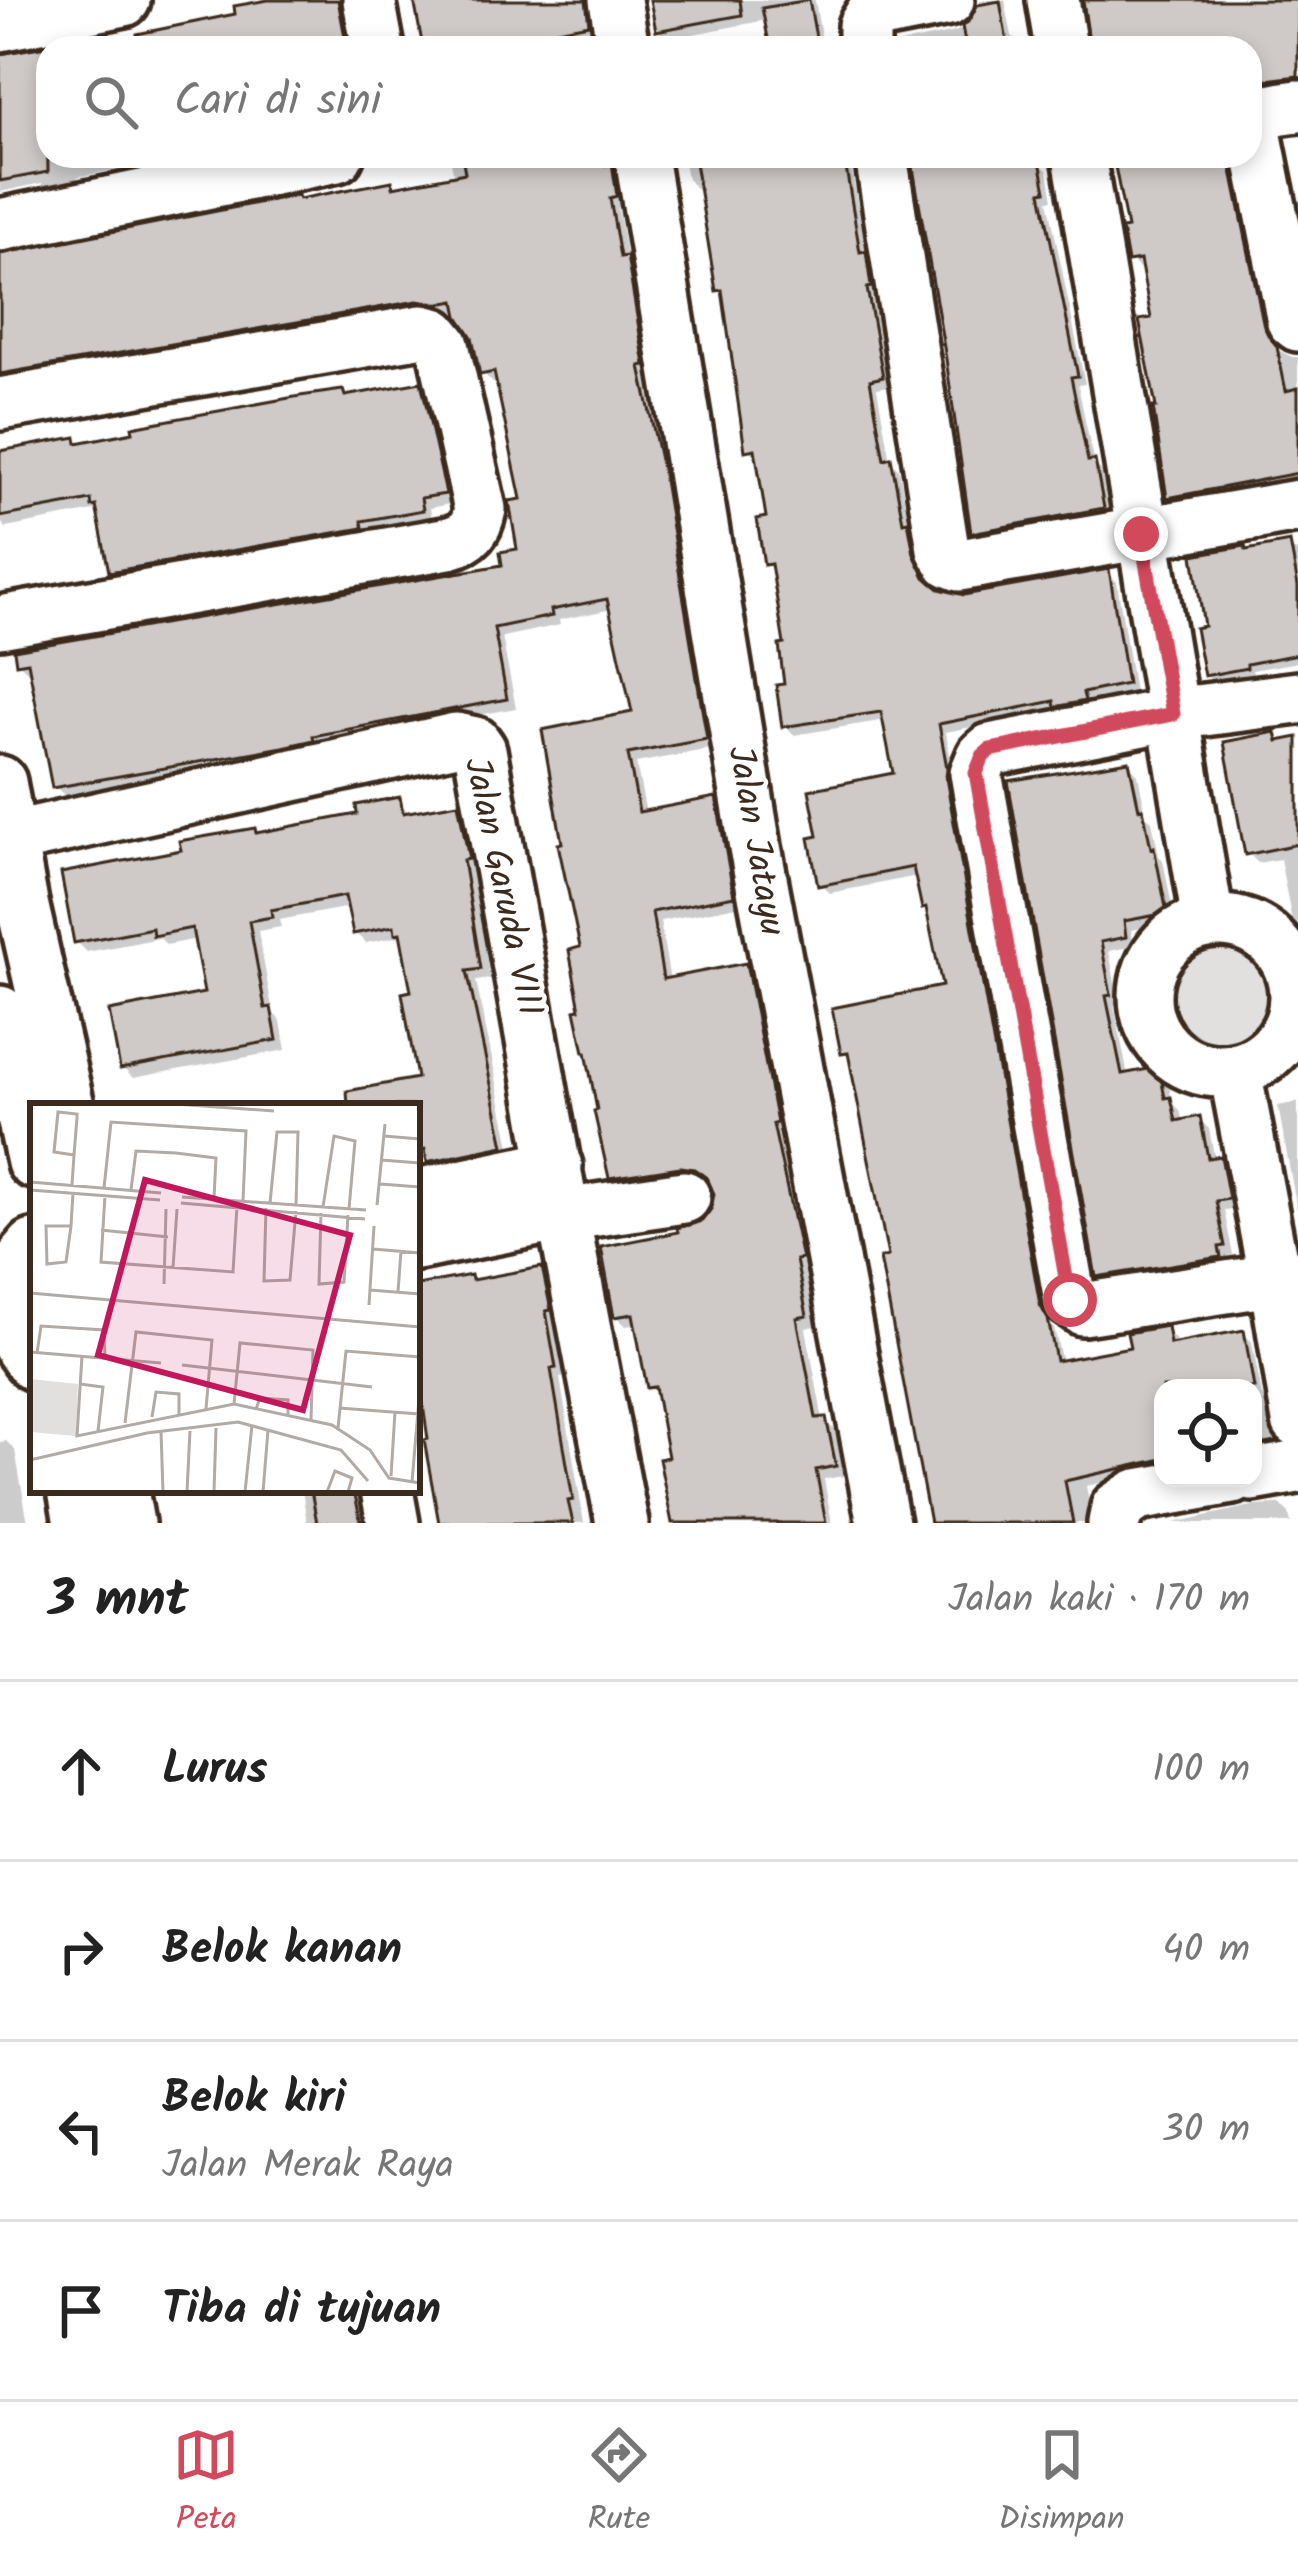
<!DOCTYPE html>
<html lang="id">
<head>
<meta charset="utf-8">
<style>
  :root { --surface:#fff; --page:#f2f2f2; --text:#222; --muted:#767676; --line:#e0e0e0; --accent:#d1495b }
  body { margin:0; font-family:Kalam,sans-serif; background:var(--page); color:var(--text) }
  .controls { position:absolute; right:36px; bottom:36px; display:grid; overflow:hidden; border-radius:24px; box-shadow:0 6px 18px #0003 }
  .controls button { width:108px; height:108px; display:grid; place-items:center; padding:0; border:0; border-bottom:3px solid var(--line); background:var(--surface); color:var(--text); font:60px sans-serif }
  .stop { position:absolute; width:36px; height:36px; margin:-27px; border:9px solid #d1495b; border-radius:50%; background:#fff }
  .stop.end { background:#d1495b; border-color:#fff; box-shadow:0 3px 12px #0008 }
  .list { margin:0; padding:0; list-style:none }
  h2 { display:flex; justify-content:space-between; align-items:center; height:156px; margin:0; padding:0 48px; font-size:51px }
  h2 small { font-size:39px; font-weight:400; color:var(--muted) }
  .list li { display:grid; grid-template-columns:78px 1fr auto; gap:36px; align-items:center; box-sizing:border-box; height:180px; padding:0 48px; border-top:3px solid var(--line) }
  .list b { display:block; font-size:45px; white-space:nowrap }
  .list p { margin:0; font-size:39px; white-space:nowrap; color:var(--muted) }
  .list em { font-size:39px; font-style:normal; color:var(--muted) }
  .icon { flex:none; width:66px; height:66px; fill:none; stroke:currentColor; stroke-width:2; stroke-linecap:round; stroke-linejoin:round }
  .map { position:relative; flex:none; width:1298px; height:1523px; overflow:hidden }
  .search { position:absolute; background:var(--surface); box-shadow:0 6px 18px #0003; left:36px; right:36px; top:36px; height:132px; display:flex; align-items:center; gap:30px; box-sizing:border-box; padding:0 42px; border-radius:36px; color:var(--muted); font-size:45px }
  .sheet { height:876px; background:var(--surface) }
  nav { display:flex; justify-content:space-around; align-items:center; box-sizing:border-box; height:168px; border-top:3px solid var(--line); background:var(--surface); font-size:33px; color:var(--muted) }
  nav a { display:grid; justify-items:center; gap:6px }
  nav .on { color:var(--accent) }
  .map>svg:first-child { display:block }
  .green { fill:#e2e0de; stroke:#8e857e; stroke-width:3 }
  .shadow { fill:#0003 }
  .building { fill:#cfcac7; stroke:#3b2a1e; stroke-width:3 }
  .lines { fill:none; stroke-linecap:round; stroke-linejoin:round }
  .minor-casing { stroke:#3b2a1e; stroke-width:60 }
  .minor { stroke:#fff; stroke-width:51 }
  .route { stroke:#d1495b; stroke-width:15 }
  .labels { text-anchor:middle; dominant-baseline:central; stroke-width:9; stroke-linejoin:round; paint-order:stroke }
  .street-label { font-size:36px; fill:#3b2a1e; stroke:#fff }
  .inset-road { fill:none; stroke:#b1aaa5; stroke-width:3 }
  .view { fill:#c2185b; fill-opacity:0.15; stroke:#c2185b; stroke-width:6 }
  .inset-edge { fill:none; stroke:#3b2a1e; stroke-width:6 }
</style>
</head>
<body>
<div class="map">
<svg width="1298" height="1523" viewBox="0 0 1298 1523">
  <rect width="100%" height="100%" fill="#fff"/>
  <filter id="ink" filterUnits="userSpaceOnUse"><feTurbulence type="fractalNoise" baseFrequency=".00833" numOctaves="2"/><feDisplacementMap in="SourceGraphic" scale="24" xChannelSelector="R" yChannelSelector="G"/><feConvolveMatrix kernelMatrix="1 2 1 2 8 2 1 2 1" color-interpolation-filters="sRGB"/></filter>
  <g filter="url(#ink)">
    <!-- green -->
    <path class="green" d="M1167 995a52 52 0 1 1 104 0a52 52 0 1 1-104 0Z"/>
    <!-- shadow -->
    <path class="shadow" d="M 283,0 L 344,0 L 353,48 L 55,48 L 99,41 L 101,44 L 239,17 Z
      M 417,0 L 598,0 L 597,33 L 519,48 L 431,48 Z
      M 653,0 L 815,0 L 821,36 L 833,48 L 773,48 L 767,20 L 667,39 L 658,30 Z
      M 980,0 L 1005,0 L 1012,36 L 1022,44 L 1023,48 L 896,48 L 897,44 L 955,32 L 971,24 L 979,12 Z
      M 1085,0 L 1298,0 L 1298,86 L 1250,94 L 1250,48 L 1095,48 Z
      M 48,49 L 48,156 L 153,156 L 129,161 L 130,167 L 77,177 L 78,183 L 48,189 L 42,183 L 0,192 L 0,61 Z
      M 450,156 L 617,156 L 625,206 L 618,207 L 627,260 L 636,269 L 653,374 L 648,375 L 672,486 L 715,748 L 636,763 L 646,813 L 715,800 L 725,810 L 742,905 L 660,921 L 670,981 L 746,967 L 755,976 L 785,1133 L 781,1133 L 811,1268 L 804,1269 L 815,1326 L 806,1328 L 823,1420 L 835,1430 L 844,1476 L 824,1479 L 832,1523 L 671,1523 L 670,1519 L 674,1518 L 672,1459 L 660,1397 L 650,1387 L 638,1324 L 626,1326 L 616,1316 L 681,1234 L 703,1224 L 715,1208 L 716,1191 L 707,1178 L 691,1176 L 622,1186 L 612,1176 L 584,1011 L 584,950 L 636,715 L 612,609 L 559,620 L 560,625 L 502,637 L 516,708 L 321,745 L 294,755 L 65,796 L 55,786 L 33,672 L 29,673 L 19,663 L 506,567 L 521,551 L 524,501 L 500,382 L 493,383 L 483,373 L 475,336 L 460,311 L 451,313 L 428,310 L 0,386 L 0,257 L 391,184 L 396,189 L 454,178 Z
      M 683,156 L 849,156 L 867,256 L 873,263 L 879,296 L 874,296 L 890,386 L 877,388 L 890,460 L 899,469 L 909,527 L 916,533 L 925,576 L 932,587 L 964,598 L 1108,573 L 1117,582 L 1134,692 L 1090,701 L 1092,709 L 1067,714 L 1063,709 L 946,732 L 1048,1317 L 1055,1331 L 1062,1363 L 1133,1349 L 1166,1330 L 1175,1339 L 1176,1346 L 1243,1333 L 1252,1342 L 1262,1396 L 1268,1403 L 1276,1445 L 1253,1450 L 1253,1388 L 1163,1388 L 1163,1470 L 1086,1486 L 1093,1523 L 933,1523 L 892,1259 L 853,1062 L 844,1053 L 945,988 L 929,912 L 925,907 L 918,876 L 830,893 L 821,884 L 897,776 L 886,720 L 794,735 L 785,726 L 788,646 L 775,572 L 767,564 L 770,520 L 759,458 L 747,449 L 725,296 L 719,290 L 702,187 L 696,188 L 687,179 Z
      M 912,156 L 1039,156 L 1041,165 L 1048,171 L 1053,200 L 1048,200 L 1085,384 L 1078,385 L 1094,464 L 1103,472 L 1111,516 L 982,540 L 974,531 L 949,358 Z
      M 1117,156 L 1234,156 L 1271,338 L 1278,350 L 1292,357 L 1298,357 L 1298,481 L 1178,505 L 1170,497 L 1154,320 L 1145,268 L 1139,269 L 1131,260 L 1130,230 Z
      M 420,385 L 430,396 L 454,503 L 430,508 L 432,520 L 122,581 L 111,571 L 99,510 L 6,528 L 0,521 L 0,454 L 75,440 L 81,445 L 342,393 L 348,398 Z
      M 1289,545 L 1294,551 L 1298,550 L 1298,662 L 1252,670 L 1253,674 L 1214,682 L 1206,675 L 1208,629 L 1248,553 Z
      M 1275,735 L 1283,743 L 1298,740 L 1298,940 L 1295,937 L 1280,859 L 1258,863 L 1248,853 Z
      M 1128,764 L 1138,774 L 1146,816 L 1152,821 L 1159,856 L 1163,860 L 1175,922 L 1131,930 L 1134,946 L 1109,951 L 1119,1004 L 1114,1005 L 1128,1076 L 1158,1070 L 1168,1080 L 1172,1102 L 1180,1110 L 1183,1122 L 1199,1119 L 1209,1129 L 1215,1160 L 1220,1159 L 1229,1169 L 1237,1208 L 1224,1210 L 1233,1255 L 1227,1256 L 1229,1266 L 1109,1285 L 1099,1275 L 1011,783 Z
      M 399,800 L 410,815 L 457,806 L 467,816 L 477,869 L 472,870 L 490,979 L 476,981 L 512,1156 L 441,1171 L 430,1160 L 417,1163 L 417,1106 L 421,1080 L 415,994 L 401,936 L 366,943 L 355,933 L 350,907 L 279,920 L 281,927 L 258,931 L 273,1013 L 281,1021 L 286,1050 L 133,1078 L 122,1067 L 208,996 L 197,939 L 166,945 L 160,938 L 87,952 L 77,942 L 185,853 L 254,831 L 259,836 L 361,817 Z
      M 1298,1102 L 1298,1215 L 1278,1106 Z
      M 541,1270 L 552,1280 L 559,1320 L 554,1321 L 565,1377 L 560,1378 L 584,1523 L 440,1523 L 432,1442 L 417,1353 L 417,1288 L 470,1278 L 475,1283 Z
      M 6,1441 L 15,1450 L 28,1523 L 0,1523 L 0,1442 Z
      M 302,1490 L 363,1490 L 369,1523 L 307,1523 Z
      M 1280,1504 L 1289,1513 L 1291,1523 L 1173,1523 L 1247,1507 Z"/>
    <!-- building -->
    <path class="building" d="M 268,0 L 338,0 L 347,48 L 138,48 L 137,34 L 235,14 L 234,6 Z
      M 414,0 L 586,0 L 589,24 L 498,41 L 499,48 L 423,48 Z
      M 650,0 L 740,0 L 742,15 L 656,31 Z
      M 809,0 L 818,48 L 770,48 L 762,8 Z
      M 1083,0 L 1298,0 L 1298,76 L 1250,82 L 1250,48 L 1090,48 Z
      M 1000,1 L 1008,48 L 966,48 L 962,26 L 968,22 L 977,5 Z
      M 46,46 L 48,172 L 0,181 L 0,54 Z
      M 462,156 L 604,156 L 606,165 L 612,163 L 617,196 L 610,198 L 620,257 L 627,256 L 645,365 L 640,366 L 663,474 L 707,739 L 628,754 L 639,812 L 716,797 L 734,896 L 652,912 L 663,979 L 746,963 L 777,1123 L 773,1124 L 802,1259 L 796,1260 L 807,1316 L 797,1318 L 816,1418 L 826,1417 L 836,1466 L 816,1470 L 826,1523 L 672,1523 L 659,1459 L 668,1457 L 655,1387 L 647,1388 L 633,1314 L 614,1317 L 601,1247 L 678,1232 L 677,1228 L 702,1221 L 711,1209 L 714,1194 L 707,1178 L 694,1169 L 680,1167 L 609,1178 L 594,1111 L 597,1110 L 586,1052 L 584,1052 L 575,1010 L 580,1009 L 569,950 L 580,947 L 558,844 L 562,843 L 542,730 L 632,712 L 607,599 L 551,610 L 552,616 L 494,628 L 507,699 L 313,736 L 314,740 L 283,747 L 52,788 L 28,662 L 16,664 L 14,650 L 502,565 L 500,552 L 517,549 L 509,501 L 521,499 L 494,372 L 480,375 L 472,337 L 458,316 L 455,301 L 439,304 L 417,301 L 0,374 L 0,254 L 298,195 L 299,199 L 392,181 L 393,187 L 465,173 Z
      M 694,156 L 844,156 L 860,252 L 866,251 L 871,287 L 867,288 L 883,377 L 870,380 L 884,459 L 891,457 L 903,522 L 908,521 L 914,554 L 925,577 L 939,589 L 964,595 L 1109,569 L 1127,684 L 1083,693 L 1085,701 L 1055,707 L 1054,701 L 939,724 L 947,768 L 946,778 L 1040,1305 L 1048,1319 L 1056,1361 L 1130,1347 L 1127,1333 L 1167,1326 L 1170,1344 L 1244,1330 L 1254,1388 L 1163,1388 L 1163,1459 L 1065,1481 L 1073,1523 L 930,1523 L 880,1258 L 888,1256 L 848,1053 L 841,1054 L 832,1008 L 942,986 L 926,908 L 922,909 L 913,867 L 818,886 L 809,838 L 818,836 L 809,790 L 893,773 L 881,712 L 782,727 L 776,685 L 784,684 L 779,645 L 784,644 L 771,564 L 764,565 L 757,519 L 766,517 L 755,449 L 745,451 L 722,290 L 716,291 Z
      M 911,156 L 1039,156 L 1046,191 L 1041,192 L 1078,376 L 1071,377 L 1088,461 L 1095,460 L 1104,508 L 971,533 L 946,359 Z
      M 1113,156 L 1229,156 L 1264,327 L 1277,347 L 1286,391 L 1298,388 L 1298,473 L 1167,498 L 1153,407 L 1156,407 L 1139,320 L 1151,318 L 1140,260 L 1128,262 L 1122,229 L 1127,228 Z
      M 421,382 L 446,494 L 421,498 L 423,510 L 362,521 L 363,528 L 109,572 L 96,506 L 92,507 L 91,500 L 0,517 L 0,451 L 76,437 L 77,443 L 133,432 L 132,427 L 300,396 L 343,390 L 345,396 Z
      M 1290,542 L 1298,586 L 1298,654 L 1247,664 L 1247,668 L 1204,676 L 1195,628 L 1204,626 L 1193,555 L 1245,546 L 1246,550 Z
      M 1276,732 L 1278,741 L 1298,737 L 1298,844 L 1245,855 L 1224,742 Z
      M 1129,761 L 1139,809 L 1143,808 L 1151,848 L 1154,847 L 1167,913 L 1124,921 L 1126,937 L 1101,942 L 1111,995 L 1106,996 L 1122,1074 L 1159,1067 L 1165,1098 L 1171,1097 L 1176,1121 L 1200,1116 L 1208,1158 L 1221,1156 L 1229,1199 L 1216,1201 L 1225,1246 L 1219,1247 L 1221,1257 L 1096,1277 L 1008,781 Z
      M 400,797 L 403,813 L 458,803 L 469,859 L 463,860 L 481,969 L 467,971 L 504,1146 L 427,1162 L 425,1149 L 417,1151 L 417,1106 L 348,1106 L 347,1091 L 417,1078 L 402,993 L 411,991 L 400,933 L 395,934 L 394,926 L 353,934 L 345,896 L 271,910 L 272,917 L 249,921 L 265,1008 L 271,1007 L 277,1040 L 120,1069 L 109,1011 L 204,993 L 192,928 L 153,936 L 152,928 L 74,943 L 61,873 L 181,850 L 179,841 L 255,828 L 256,833 L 357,814 L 356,805 Z
      M 542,1267 L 551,1310 L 546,1311 L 556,1368 L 551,1369 L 573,1500 L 568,1501 L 573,1523 L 439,1523 L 424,1440 L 428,1439 L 417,1364 L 417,1285 L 471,1275 L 472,1280 Z
      M 311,1490 L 354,1490 L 361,1523 L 317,1523 Z"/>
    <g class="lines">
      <defs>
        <path id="minor" d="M 369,0 L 378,48
          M 615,0 L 623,48
          M 1053,0 L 1061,48
          M 0,25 L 124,0
          M 864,48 L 864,26 L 871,15 L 948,0
          M 1298,106 C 1277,109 1265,108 1254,127 L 1293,321 L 1298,325
          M 641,156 L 755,847 L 883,1523
          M 881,156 L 943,549 L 950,561 L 960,565 L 1298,506
          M 1079,156 L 1208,920
          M 0,225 L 337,156
          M 0,404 L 422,331 L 434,334 L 443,345 L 480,509 C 476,529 469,538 449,543 L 0,622
          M 1298,698 L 1173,714 L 990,750 L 983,756 L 976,773 L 1070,1300 L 1083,1309 L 1298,1276
          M 0,782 L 22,903 L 68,1106
          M 10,838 L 456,739 L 475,743 L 480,750 L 568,1241 L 622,1523
          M1145 996a75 75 0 1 1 150 0a75 75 0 1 1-150 0Z
          M 0,1012 L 33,1162
          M 1235,1071 L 1275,1280 L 1298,1421
          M 417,1195 L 556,1166
          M 417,1244 L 563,1215 L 684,1197
          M 33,1246 C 0,1281 0,1329 33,1364
          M 1253,1475 L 1298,1467
          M 74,1490 L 80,1523
          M 122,1490 L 128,1523
          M 387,1490 L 393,1523
          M 1114,1523 L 1117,1508 L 1137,1495 L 1233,1478"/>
      </defs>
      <!-- minor casing -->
      <use href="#minor" class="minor-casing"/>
      <!-- minor -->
      <use href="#minor" class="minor"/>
    </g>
  </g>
  <g class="lines" filter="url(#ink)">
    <!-- route -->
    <path class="route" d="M 1070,1300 L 976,773 L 983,756 L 990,750 L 1173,714 L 1141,534"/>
  </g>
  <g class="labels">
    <!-- street labels -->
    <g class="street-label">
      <text transform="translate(755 841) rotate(80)">Jalan Jatayu</text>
      <text transform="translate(502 887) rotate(78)">Jalan Garuda VIII</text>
    </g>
  </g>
  <!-- overview -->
  <g transform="translate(30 1103)">
    <rect width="390" height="390" fill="#fff"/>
    <path d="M 0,276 L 48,281 L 46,333 L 0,329 Z" fill="#e2e0de"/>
    <path class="inset-road" d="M 145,1 L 244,8M 354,33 L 390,36M 351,57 L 390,60M 0,79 L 131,90M 350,81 L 390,84M 42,82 L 44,52 L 47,15 L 47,11 L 28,9 L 24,49 L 44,52M 74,85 L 81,19 L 216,28 L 213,98M 0,87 L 130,97M 101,87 L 106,48 L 146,50 L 186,55 L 184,95M 75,92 L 71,159 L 203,169 L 207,103M 152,94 L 336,107M 151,100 L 335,116M 240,100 L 247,29 L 268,29 L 266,102M 347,102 L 355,21M 293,104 L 304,33 L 325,38 L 319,106M 236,105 L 234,178 L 260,177 L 266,108M 291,110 L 289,181 L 314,179 L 318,112M 41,123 L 16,123 L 17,161 L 36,159 L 41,123 L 43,90M 71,127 L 138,134M 343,146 L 390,150M 143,165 L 147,106M 134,181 L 136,106M 340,187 L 390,191M 368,189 L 371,148M 0,190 L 390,224M 339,202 L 344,123M 0,249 L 131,260M 7,250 L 11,223 L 74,227 L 75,255M 52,253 L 47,333 L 204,301 L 302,322 L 340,347 L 359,375 L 390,380M 152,262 L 342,284M 50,281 L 73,284 L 68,328M 204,301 L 210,240 L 283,247 L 281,317M 309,305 L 389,311M 226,306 L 230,295 L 258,297 L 258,314M 122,314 L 126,289 L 149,291 L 149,311M 95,320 L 106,229 L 182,237 L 176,306M 308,325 L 316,248 L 390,254M 131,328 L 133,389M 0,357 L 117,330 L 208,319 L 311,347 L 338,378M 361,373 L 365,309M 382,379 L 390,284M 157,389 L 160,328M 184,389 L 186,325M 215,389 L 222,322M 233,389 L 238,327M 297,389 L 305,368 L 322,375 L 318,389"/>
    <path class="view" d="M 115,77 L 320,132 L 273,307 L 68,252 Z"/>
    <rect width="390" height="390" class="inset-edge"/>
  </g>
</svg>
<div class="controls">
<button><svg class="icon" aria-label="locate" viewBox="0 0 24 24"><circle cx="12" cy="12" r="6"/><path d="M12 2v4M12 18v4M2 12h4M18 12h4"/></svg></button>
</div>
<div class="stop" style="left:1070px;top:1300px"></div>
<div class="stop end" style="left:1141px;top:534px"></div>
<div class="search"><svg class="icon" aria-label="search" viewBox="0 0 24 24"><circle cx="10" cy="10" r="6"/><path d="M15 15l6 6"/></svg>Cari di sini</div>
</div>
<section class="sheet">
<h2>3 mnt<small>Jalan kaki · 170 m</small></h2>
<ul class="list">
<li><svg class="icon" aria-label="ahead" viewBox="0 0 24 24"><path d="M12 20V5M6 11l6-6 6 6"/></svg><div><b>Lurus</b></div><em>100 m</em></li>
<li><svg class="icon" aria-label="right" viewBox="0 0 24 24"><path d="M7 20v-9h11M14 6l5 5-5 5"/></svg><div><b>Belok kanan</b></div><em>40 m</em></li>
<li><svg class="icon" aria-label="left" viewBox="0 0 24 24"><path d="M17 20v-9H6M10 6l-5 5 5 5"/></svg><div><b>Belok kiri</b><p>Jalan Merak Raya</p></div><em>30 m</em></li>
<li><svg class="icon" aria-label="arrive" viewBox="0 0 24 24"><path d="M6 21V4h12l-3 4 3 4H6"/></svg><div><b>Tiba di tujuan</b></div></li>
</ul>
</section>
<nav>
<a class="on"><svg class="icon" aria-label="map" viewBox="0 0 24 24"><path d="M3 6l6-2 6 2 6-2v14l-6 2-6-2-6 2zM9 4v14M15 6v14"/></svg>Peta</a>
<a><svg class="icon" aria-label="directions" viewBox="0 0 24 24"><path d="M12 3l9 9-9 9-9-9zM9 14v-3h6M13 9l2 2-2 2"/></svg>Rute</a>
<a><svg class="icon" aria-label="saved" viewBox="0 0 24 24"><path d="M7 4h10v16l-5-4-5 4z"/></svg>Disimpan</a>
</nav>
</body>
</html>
